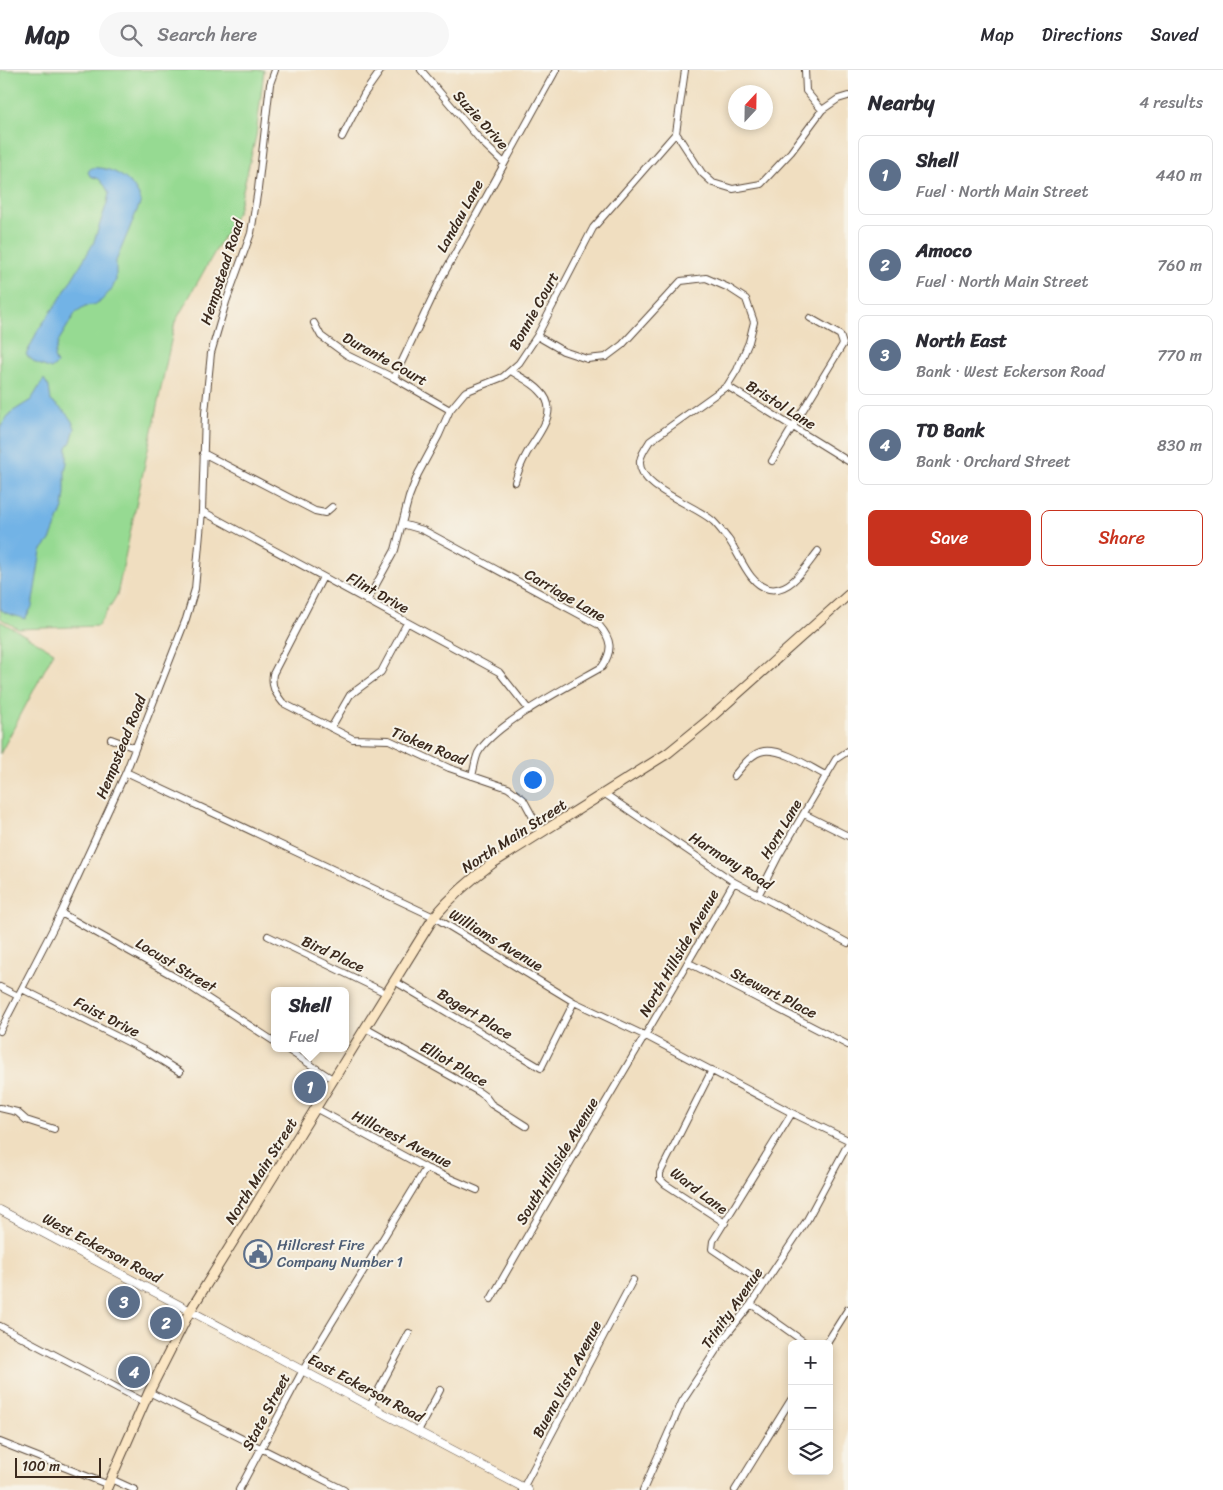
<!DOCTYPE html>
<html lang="en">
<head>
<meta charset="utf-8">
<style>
  :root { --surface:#fff; --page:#f7f7f7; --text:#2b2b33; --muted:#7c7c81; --line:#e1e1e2; --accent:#c8321e }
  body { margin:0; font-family:Sriracha,sans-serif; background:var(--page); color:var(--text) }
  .controls { position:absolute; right:15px; bottom:15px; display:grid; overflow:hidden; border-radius:8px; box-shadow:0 2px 8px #0003 }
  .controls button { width:45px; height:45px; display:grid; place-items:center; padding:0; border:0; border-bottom:1px solid var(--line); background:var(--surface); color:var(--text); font:25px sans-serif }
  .compass { position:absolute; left:728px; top:15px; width:45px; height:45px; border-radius:50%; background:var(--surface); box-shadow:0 2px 8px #0003; rotate:22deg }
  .scale { position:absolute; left:15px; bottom:12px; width:86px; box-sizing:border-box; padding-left:5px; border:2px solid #3b2a1e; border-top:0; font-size:14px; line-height:18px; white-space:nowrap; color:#3b2a1e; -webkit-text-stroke:4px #f7f3e8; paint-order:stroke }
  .you { position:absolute; left:532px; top:709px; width:18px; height:18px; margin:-12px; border:4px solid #fff; border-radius:50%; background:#1a73e8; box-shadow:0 0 0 8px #1a73e833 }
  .badge { display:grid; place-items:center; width:32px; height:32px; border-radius:50%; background:var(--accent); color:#fff; font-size:16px; font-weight:700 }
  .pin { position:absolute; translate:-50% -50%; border:2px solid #fff; box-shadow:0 1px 5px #0006 }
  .popup { position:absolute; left:271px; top:917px; width:78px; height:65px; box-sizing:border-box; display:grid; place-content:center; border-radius:8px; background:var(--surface); filter:drop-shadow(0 1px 4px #0005); font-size:16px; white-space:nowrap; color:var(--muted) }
  .popup b { font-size:19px; color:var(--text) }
  .popup::after { content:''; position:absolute; left:50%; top:100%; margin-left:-10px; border:10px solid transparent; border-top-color:var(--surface) }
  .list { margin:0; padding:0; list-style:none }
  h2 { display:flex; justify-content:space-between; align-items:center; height:65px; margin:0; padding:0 20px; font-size:21px }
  h2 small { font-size:16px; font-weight:400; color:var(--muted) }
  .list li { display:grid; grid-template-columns:32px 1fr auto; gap:15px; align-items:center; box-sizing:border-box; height:80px; margin:0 10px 10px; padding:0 10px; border:1px solid var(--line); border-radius:8px }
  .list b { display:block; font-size:19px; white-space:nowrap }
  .list p { margin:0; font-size:16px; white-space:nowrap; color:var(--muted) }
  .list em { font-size:16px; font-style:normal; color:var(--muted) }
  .actions { display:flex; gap:10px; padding:15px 20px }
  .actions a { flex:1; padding:11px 0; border:1px solid var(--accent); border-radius:8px; text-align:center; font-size:18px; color:var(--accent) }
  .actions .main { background:var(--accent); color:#fff }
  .icon { flex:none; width:28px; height:28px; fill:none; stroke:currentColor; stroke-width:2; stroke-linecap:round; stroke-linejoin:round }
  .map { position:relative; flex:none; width:848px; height:1420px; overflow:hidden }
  header { display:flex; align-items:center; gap:30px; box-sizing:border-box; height:70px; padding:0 25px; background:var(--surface); border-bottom:1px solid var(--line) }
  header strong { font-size:24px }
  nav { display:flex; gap:28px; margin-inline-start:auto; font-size:18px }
  .search { width:350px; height:45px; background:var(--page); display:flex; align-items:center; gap:12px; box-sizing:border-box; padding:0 18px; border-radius:28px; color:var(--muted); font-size:19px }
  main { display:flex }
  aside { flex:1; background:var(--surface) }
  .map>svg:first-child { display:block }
  .green { fill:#96da92; stroke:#688258 }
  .water { fill:#72b3e6; stroke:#566e82 }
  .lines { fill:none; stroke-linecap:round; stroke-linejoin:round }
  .minor-casing { stroke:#564536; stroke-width:8 }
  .tertiary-casing { stroke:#564536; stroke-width:9 }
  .secondary-casing { stroke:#564536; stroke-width:11 }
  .minor { stroke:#fff; stroke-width:6 }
  .tertiary { stroke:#fff; stroke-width:8 }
  .secondary { stroke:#fbe6c4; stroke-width:9 }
  .labels { text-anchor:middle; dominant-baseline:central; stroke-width:4; stroke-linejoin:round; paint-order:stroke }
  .street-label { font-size:15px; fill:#3b2a1e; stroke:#f7f3e8 }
  .service-label { font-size:15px; fill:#4e5e75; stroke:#f7f3e8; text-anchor:start }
</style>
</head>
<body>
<header>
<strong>Map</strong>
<div class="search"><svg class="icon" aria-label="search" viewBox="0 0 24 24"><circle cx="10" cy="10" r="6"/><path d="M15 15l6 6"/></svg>Search here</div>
<nav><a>Map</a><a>Directions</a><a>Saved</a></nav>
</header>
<main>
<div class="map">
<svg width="848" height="1420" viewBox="0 0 848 1420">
  <rect width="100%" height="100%" fill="#f7f3e8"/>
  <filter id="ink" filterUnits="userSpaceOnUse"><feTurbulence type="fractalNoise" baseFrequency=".02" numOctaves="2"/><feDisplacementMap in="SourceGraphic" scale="10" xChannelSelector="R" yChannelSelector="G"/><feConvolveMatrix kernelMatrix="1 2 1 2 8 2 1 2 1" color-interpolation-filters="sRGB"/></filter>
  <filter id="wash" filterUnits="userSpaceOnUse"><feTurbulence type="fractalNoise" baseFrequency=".0096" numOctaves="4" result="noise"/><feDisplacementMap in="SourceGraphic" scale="20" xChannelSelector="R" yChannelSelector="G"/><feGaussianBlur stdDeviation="1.12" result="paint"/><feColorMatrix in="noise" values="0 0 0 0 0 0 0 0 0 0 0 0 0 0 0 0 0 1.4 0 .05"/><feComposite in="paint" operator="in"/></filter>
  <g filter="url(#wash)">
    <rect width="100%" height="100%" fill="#f0dec0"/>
    <!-- green -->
    <path class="green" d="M 0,0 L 264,0 L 256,66 L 238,141 L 175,252 L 117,525 L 98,556 L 18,559 L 0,548 Z
      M 0,551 L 54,582 L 0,684 Z"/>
    <!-- water -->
    <path class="water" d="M 91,98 C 113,96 135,111 141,131 L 116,191 L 116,210 L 112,219 L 101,231 L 93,235 L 85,236 L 76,242 L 59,270 L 54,287 L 57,294 L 51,299 L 36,293 L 26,285 L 38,260 L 60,229 L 93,174 L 107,133 L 109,123 L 105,116 L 99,109 L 90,106 L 88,102 Z
      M 44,309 L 49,317 L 51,331 C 62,339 70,345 75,358 L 71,372 L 67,377 L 67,393 L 65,400 L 65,423 L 63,438 L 50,470 L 41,481 L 32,537 L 25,549 L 6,543 L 0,539 L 0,358 L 10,343 L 31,330 Z"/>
  </g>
  <g filter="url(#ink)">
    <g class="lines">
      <defs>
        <path id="minor" d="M 421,0 L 482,72 L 504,93
          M 685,0 L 676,63 L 702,103 L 713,113 L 733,119 L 761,114 L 791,82 L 822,40 L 838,29 L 848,26
          M 805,0 L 806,21 L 822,40
          M 342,67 L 364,24 L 381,0
          M 810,248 L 840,265 L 843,274
          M 314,253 L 321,266 L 347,285 L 394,308 L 450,340
          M 537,266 L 563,281 L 587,289 L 606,287 L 622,275 L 681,211 L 706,208 L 729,218 L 746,229 L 754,252 L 749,272 L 737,300 L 727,316 L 650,371 C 646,377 641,384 640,391 C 637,418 697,435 714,452 C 719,457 724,464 729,470 C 740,485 749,515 769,519 C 791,523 806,496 818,481
          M 511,301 C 520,307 532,312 540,321 C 561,341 538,364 527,383 C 522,392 518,401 515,412
          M 394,308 L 442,207 L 556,0
          M 727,316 L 848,391
          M 203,383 L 315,441 L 325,443 L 332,437
          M 772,391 L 843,274
          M 202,441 L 499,602 L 529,640
          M 402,454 L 423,460 L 599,555 C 612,570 613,580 602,597 C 571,615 494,654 478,683 C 475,690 474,699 472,706
          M 323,507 L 273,604 C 271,616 275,623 283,633 L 353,669 L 389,670 L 449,698 L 508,718 L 523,729 L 541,762
          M 367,531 L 395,480 L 409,427 L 418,404 L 439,365 L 450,340 L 465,322 L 503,307 L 519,293 L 537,266 L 593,158 L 676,63
          M 331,658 L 350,625 L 381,602 L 407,553
          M 111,669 L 135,678
          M 126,702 L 434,847 L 574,932 L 646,966 L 792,1043 L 848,1070
          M 734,706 C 742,697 751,683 764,681 C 785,679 809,697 827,706
          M 605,724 L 734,812 L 848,873
          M 804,744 L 848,766
          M 759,824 L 779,785 L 836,689 L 848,681
          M 61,843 L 175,907 L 275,972
          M 268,866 L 388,924
          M 689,893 L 848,975
          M 396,912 L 541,998 L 574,932
          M 0,917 L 18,926
          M 22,919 L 146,981 L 180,1002
          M 367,959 L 479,1022 L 486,1027 L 491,1034 L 526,1056
          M 0,961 L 61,843 L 126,702 L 186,549 L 195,519 L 202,441 L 205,343 L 211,283 L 226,232 L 251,163 L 258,119 L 270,14 L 275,0
          M 285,978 L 334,1010
          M 712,1000 L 660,1103 L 660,1109 L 665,1114 L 725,1153
          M 0,1038 L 17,1042 L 26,1050 L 54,1059
          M 317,1039 L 426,1098 L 477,1120
          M 764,1214 L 712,1179 L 713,1171 L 792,1043
          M 491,1229 C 570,1089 655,952 734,812
          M 751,1234 L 807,1274
          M 0,1256 L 144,1332
          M 826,1274 L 848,1239
          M 149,1322 L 344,1420
          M 370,1336 L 409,1263
          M 418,1361 L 440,1320
          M 0,1372 L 109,1415
          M 111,1409 L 135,1420
          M 239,1420 L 303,1300 L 426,1098
          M 522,1420 L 633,1210
          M 643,1420 L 682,1332 L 724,1268 L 751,1234 L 807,1150 L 848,1074
          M 735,1420 L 792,1328"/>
        <path id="tertiary" d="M 0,1140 L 528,1420"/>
        <path id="secondary" d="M 106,1420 L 149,1322 L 190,1241 L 434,847 C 452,826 471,809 493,793 L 668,683 L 706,652 L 848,525"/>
      </defs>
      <!-- minor casing -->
      <use href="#minor" class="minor-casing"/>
      <!-- tertiary casing -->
      <use href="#tertiary" class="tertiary-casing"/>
      <!-- secondary casing -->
      <use href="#secondary" class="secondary-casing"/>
      <!-- minor -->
      <use href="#minor" class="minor"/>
      <!-- tertiary -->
      <use href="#tertiary" class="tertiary"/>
      <!-- secondary -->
      <use href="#secondary" class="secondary"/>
    </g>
  </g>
  <!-- icons -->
  <defs>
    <symbol id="civic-ring" viewBox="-11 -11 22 22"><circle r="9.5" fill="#f7f3e8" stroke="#5c6f8a" stroke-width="1.5"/><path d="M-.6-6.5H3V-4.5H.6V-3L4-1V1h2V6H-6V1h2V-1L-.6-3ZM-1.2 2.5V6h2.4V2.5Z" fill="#5c6f8a"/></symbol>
  </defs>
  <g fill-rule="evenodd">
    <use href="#civic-ring" x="242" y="1168" width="32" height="32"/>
  </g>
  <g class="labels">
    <!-- street labels -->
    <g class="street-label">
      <text transform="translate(481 50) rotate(48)">Suzie Drive</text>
      <text transform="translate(460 146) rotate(-61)">Landau Lane</text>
      <text transform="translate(222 202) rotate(-72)">Hempstead Road</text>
      <text transform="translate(534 241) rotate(-61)">Bonnie Court</text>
      <text transform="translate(385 289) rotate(29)">Durante Court</text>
      <text transform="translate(781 335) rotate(32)">Bristol Lane</text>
      <text transform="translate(378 523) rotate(29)">Flint Drive</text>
      <text transform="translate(565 525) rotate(30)">Carriage Lane</text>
      <text transform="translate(429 676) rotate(22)">Tioken Road</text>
      <text transform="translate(121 677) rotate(-68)">Hempstead Road</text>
      <text transform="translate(781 759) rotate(-59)">Horn Lane</text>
      <text transform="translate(514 766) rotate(-33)">North Main Street</text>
      <text transform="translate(731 791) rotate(32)">Harmony Road</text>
      <text transform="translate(496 870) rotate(31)">Williams Avenue</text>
      <text transform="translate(679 883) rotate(-60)">North Hillside Avenue</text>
      <text transform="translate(333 884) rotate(25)">Bird Place</text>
      <text transform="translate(176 895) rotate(31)">Locust Street</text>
      <text transform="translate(774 923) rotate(27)">Stewart Place</text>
      <text transform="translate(475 944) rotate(31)">Bogert Place</text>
      <text transform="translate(107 947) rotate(27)">Faist Drive</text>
      <text transform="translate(454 994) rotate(30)">Elliot Place</text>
      <text transform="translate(402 1069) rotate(27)">Hillcrest Avenue</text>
      <text transform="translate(557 1091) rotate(-59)">South Hillside Avenue</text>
      <text transform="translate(261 1101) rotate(-58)">North Main Street</text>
      <text transform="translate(699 1121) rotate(37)">Ward Lane</text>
      <text transform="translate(102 1178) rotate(28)">West Eckerson Road</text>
      <text transform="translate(732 1238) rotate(-55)">Trinity Avenue</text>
      <text transform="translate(567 1309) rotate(-62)">Buena Vista Avenue</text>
      <text transform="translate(366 1318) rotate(28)">East Eckerson Road</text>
      <text transform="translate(266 1342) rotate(-62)">State Street</text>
    </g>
    <!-- service labels -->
    <g class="service-label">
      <text x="277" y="1175">Hillcrest Fire<tspan x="277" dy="17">Company Number 1</tspan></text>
    </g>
  </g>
</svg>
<div class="controls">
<button>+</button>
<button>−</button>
<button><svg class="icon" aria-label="layers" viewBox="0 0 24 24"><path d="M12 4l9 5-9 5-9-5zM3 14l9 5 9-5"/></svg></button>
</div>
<svg class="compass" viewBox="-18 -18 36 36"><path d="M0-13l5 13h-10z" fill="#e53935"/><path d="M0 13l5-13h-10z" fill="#7c7c81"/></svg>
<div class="scale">100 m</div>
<div class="you"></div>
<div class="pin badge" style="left:310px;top:1017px;background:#5c6f8a">1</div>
<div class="popup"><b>Shell</b>Fuel</div>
<div class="pin badge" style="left:166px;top:1253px;background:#5c6f8a">2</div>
<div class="pin badge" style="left:124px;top:1232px;background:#5c6f8a">3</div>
<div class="pin badge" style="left:134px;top:1302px;background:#5c6f8a">4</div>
</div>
<aside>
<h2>Nearby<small>4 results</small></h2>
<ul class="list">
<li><span class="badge" style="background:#5c6f8a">1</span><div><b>Shell</b><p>Fuel · North Main Street</p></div><em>440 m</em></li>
<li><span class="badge" style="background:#5c6f8a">2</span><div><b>Amoco</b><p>Fuel · North Main Street</p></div><em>760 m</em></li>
<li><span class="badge" style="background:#5c6f8a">3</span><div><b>North East</b><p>Bank · West Eckerson Road</p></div><em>770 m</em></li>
<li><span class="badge" style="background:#5c6f8a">4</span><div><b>TD Bank</b><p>Bank · Orchard Street</p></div><em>830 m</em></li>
</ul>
<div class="actions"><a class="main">Save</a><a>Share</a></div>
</aside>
</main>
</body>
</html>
